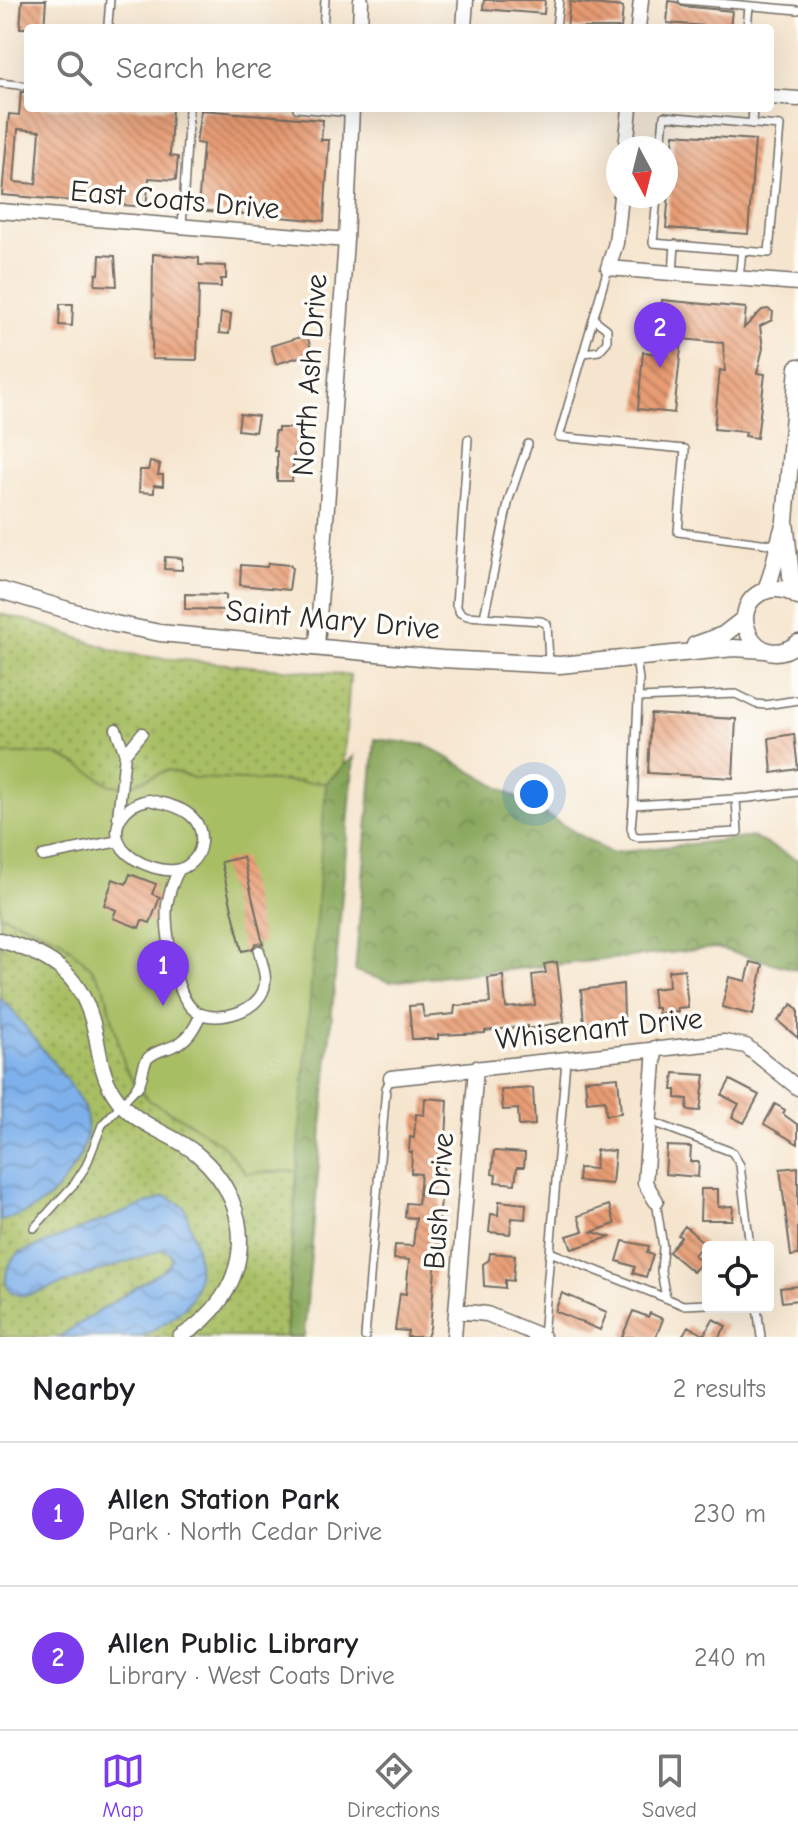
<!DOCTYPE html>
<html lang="en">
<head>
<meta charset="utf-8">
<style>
  :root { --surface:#fff; --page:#f2f2f2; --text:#202124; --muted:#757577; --line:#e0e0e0; --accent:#7c3aed }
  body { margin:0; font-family:"Comic Neue",sans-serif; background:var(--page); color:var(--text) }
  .controls { position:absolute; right:24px; bottom:24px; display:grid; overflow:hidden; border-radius:8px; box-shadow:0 8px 32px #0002 }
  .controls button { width:72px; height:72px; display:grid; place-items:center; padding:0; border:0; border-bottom:2px solid var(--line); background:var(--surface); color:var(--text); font:40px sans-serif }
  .compass { position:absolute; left:606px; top:136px; width:72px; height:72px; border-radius:50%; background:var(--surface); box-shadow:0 8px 32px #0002; rotate:173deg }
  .you { position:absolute; left:534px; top:794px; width:28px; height:28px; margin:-20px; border:6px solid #fff; border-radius:50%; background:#1a73e8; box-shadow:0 0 0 12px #1a73e833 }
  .badge { display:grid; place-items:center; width:52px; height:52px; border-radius:50%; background:var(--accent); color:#fff; font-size:26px; font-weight:700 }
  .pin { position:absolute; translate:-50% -66px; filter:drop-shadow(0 2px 4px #0008) }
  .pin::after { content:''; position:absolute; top:42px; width:28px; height:24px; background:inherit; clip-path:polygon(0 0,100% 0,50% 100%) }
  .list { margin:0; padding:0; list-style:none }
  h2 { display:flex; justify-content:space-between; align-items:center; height:104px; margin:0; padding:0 32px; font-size:34px }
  h2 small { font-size:26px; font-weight:400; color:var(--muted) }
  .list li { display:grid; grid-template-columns:52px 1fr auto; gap:24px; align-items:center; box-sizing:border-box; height:144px; padding:0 32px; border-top:2px solid var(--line) }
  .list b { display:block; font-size:30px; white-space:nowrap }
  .list p { margin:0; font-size:26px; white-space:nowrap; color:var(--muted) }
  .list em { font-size:26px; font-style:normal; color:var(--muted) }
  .icon { flex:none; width:44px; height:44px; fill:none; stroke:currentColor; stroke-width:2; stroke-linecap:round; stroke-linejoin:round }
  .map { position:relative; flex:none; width:798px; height:1337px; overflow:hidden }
  .search { position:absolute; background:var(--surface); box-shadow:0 8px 32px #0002; left:24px; right:24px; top:24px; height:88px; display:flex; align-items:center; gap:20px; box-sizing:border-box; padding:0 28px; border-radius:8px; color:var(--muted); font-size:30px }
  .sheet { height:392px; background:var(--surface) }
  nav { display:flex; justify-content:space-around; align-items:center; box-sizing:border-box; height:112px; border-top:2px solid var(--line); background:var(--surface); font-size:22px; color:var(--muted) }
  nav a { display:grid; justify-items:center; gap:4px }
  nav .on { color:var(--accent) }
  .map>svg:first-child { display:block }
  .green { fill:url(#green-dots); stroke:#6a7447; stroke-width:2 }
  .forest { fill:url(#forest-crowns); stroke:#586842; stroke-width:2 }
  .pitch { fill:#a8be63; stroke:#6a7447; stroke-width:2 }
  .water { fill:url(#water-waves); stroke:#546e8b; stroke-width:2 }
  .building { fill:url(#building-back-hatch); fill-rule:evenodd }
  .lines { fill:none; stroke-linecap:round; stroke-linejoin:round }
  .service-casing { stroke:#726c64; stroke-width:10 }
  .pedestrian-casing { stroke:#726c64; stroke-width:13 }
  .minor-casing { stroke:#726c64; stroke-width:17 }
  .tertiary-casing { stroke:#726c64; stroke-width:19 }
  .service { stroke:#fff; stroke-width:7 }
  .pedestrian { stroke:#fff; stroke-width:10 }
  .minor { stroke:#fff; stroke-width:14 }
  .tertiary { stroke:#fff; stroke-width:16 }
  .labels { text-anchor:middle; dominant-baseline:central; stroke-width:7; stroke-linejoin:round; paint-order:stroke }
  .street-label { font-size:30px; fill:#2b2b2b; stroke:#fdfcf7 }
</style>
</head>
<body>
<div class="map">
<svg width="798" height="1337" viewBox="0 0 798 1337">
  <defs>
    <pattern id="green-dots" width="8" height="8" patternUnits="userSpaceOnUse" patternTransform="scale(2)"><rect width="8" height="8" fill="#a8be63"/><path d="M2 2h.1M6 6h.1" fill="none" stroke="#899b52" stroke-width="1.8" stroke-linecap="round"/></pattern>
    <pattern id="forest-crowns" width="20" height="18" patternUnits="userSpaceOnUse" patternTransform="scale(2)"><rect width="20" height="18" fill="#86a559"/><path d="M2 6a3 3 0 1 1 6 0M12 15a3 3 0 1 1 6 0" fill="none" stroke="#6e874a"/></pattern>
    <pattern id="water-waves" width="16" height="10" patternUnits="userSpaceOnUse" patternTransform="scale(2)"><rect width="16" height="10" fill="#7eb1eb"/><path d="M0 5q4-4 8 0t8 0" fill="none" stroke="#6790bf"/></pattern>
    <pattern id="building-back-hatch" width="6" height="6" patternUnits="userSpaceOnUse" patternTransform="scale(2)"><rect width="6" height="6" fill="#e89c73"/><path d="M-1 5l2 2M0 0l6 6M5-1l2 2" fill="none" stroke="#bc7f5f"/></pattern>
  </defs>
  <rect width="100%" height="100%" fill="#fdfcf7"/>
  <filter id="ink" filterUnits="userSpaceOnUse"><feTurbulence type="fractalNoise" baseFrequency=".0125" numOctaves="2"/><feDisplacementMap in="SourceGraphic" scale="16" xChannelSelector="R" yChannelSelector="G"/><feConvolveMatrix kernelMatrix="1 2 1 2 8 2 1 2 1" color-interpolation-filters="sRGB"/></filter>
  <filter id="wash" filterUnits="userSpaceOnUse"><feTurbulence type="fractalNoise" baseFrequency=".006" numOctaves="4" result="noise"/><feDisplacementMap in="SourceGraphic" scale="32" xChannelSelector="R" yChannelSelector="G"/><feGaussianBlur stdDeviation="1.8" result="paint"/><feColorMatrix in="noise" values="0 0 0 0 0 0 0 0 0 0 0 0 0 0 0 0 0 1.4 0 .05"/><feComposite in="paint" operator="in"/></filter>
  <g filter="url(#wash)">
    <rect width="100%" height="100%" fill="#f6e5ce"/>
    <!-- green -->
    <path class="green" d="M 0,614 L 30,621 L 122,653 L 159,658 L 350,675 L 301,1337 L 0,1337 Z"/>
    <!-- forest -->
    <path class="forest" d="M 375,739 L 426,745 L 611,853 L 753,837 L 798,860 L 798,970 L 716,948 L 389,982 L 355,971 Z
      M 354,756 L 304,1337 L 286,1337 L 305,1048 L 326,783 Z"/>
    <!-- pitch -->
    <path class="pitch" d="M 3,754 L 56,754 L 83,767 L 110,785 L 129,786 L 168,770 L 194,778 L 326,783 L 297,1171 L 246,1173 L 224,1146 L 187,1121 L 150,1101 L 136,1086 L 125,1067 L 105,989 L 91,967 L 60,939 L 0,914 L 0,755 Z"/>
    <!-- water -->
    <path class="water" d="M 0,998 L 10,1007 C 25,1027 40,1046 55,1065 C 88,1108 101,1125 69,1174 C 52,1201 30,1214 0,1221 Z
      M 166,1196 L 185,1208 C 198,1253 214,1293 166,1322 C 158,1326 148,1335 139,1337 C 122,1337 79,1337 59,1337 L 167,1267 L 172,1259 L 170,1253 L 164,1249 L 29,1295 C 0,1298 0,1270 19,1253 Z"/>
    <g id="blocks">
      <!-- building -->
      <path class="building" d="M 22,0 L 46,0 L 44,28 L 20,28 Z
        M 484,0 L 545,0 L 544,14 L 483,9 Z
        M 669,1 L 677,2 L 682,6 L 732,11 L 730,28 L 667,23 Z
        M 570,2 L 623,7 L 621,28 L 567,28 Z
        M 21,92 L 28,92 L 28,108 L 172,108 L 170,156 L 178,157 L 176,180 L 149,178 L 146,207 L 2,195 L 9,114 L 19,115 ZM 18,129 L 40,131 L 36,184 L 14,182 Z
        M 201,110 L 323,120 L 321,140 L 329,140 L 324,221 L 198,210 L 203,144 L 196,143 Z
        M 674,134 L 755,140 L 748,234 L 666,228 Z
        M 153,254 L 199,258 L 199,265 L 226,266 L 226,279 L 221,279 L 221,287 L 199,286 L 197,360 L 152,359 Z
        M 100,255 L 115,256 L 117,286 L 95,285 L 96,274 L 99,274 Z
        M 662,300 L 746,308 L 744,328 L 762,310 L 768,309 L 773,312 L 772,320 L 760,326 L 763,348 L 757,373 L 765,374 L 757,438 L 745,436 L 746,432 L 714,429 L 720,370 L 725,371 L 723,343 L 682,339 L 674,413 L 638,409 L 643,352 L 660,354 Z
        M 60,304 L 73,304 L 72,326 L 59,325 Z
        M 221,313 L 231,314 L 229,334 L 219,333 Z
        M 307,335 L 312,353 L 276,364 L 271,346 Z
        M 240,414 L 258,416 L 255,432 L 238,430 Z
        M 278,428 L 300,428 L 299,452 L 294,451 L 292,481 L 277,481 L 277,451 L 274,451 L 275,431 L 278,431 Z
        M 150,462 L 160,464 L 158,475 L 163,475 L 163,486 L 154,485 L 154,493 L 139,492 L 140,470 L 148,470 Z
        M 165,557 L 182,558 L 182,570 L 164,569 Z
        M 268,563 L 290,565 L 292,568 L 289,590 L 240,585 L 241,565 L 267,567 Z
        M 185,594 L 226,595 L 226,610 L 185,609 Z
        M 651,714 L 736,719 L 733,778 L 648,773 Z
        M 794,734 L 798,769 L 772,773 L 769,738 Z
        M 243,857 L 263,944 L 256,943 L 252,949 L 242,951 L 221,862 Z
        M 130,874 L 156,884 L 152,894 L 160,897 L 150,923 L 142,920 L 139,928 L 113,918 L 116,910 L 104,905 L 113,879 L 126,884 Z
        M 557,962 L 564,1022 L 527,1029 L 527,1026 L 485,1031 L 485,1033 L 438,1035 L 438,1039 L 412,1039 L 409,1006 L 422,1005 L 424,1017 L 454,1014 L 455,1006 L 490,1003 L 488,978 L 503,976 L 506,1008 L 535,1005 L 532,975 L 546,973 L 544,964 Z
        M 751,962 L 763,965 L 753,1015 L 722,1007 L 729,977 L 746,981 Z
        M 684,969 L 688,1007 L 677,1008 L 678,1012 L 658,1014 L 658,1008 L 654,1008 L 652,989 L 669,987 L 668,971 Z
        M 623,984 L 624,1019 L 584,1023 L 581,990 Z
        M 792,1004 L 798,1010 L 798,1038 L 778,1021 Z
        M 674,1073 L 705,1075 L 700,1111 L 687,1110 L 688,1099 L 676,1098 L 676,1090 L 672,1090 Z
        M 618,1077 L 621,1113 L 606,1115 L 605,1100 L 587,1102 L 585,1080 Z
        M 730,1080 L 759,1095 L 744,1123 L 732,1117 L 739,1104 L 722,1095 Z
        M 533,1088 L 535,1125 L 519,1126 L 518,1109 L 503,1110 L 501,1090 Z
        M 425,1098 L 448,1100 L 446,1140 L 430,1328 L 427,1337 L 407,1337 L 408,1331 L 395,1330 L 400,1293 L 406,1294 L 409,1260 L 394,1259 L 395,1245 L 413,1246 L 416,1218 L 405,1217 L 406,1203 L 418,1204 L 421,1174 L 411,1173 L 412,1152 L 409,1152 L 410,1137 L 414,1138 L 416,1114 L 424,1115 Z
        M 775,1104 L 785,1110 L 783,1114 L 798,1125 L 798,1144 L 764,1124 Z
        M 667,1146 L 691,1147 L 690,1162 L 699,1162 L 698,1177 L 665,1174 Z
        M 596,1150 L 615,1151 L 612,1184 L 578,1181 L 579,1168 L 595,1169 Z
        M 494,1151 L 525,1153 L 524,1167 L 517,1167 L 515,1184 L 495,1182 L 496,1175 L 492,1174 Z
        M 798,1167 L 798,1255 L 791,1256 L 780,1169 Z
        M 701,1189 L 718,1189 L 718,1207 L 733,1206 L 732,1220 L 700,1220 Z
        M 499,1201 L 526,1204 L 525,1219 L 512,1218 L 510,1234 L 489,1232 L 491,1214 L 498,1215 Z
        M 609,1205 L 615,1224 L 592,1232 L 610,1237 L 572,1249 L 567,1236 L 583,1231 L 578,1216 Z
        M 685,1226 L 704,1243 L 694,1255 L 702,1262 L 693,1272 L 669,1252 L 681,1237 L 678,1235 Z
        M 623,1241 L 649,1246 L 647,1253 L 653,1255 L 646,1277 L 633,1273 L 635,1267 L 617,1261 Z
        M 490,1253 L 515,1255 L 513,1281 L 505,1280 L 505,1288 L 484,1286 L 483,1264 L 489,1260 Z
        M 798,1286 L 798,1300 L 782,1302 L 780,1288 Z
        M 562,1293 L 607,1312 L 600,1330 L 555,1311 Z
        M 633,1311 L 648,1317 L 650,1313 L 663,1319 L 656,1337 L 622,1337 Z
        M 713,1319 L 726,1326 L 719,1337 L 682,1337 L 688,1326 L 704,1335 Z"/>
    </g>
  </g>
  <g filter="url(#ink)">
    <use href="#blocks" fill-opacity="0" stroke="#726c64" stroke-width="2"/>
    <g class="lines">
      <defs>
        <path id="service" d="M 110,0 L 108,24 L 111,28
          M 683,0 L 798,10
          M 323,28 L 325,0
          M 556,28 L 559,0
          M 747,28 L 749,6
          M 0,83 L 28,86
          M 297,108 L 352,113
          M 752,124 L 753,108
          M 657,196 L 653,243 L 769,253 L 780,126 L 664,116 L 661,148
          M 182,226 L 189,108
          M 608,268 L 559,437 L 685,449 L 678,532 L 777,545
          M 673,274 L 675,244
          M 739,279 L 742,250
          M 584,353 L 599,351 L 607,342 L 607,329 L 594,319
          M 468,439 L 456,605 L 460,613 L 467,616 L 541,621 L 547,624 L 549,663
          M 484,617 L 509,499 L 528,444
          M 636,658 L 639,680 L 633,805 L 749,798 L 798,792
          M 638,698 L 736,694 L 756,704 L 765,705 L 798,700
          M 633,805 L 631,828 L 633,835 L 638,837 L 738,832 L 736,799
          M 650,1121 L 732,1152 L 740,1165 L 750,1247
          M 656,1201 L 663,1247 L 661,1271 L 666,1298
          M 34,1228 L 75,1183 L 86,1166 L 102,1125 L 137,1087
          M 550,1252 L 683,1305 L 708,1304
          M 757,1307 L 761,1337
          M 365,1337 L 386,1088 L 391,1078
          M 543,1337 L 566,1060"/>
        <path id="pedestrian" d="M 116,729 L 125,754 L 118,817
          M 125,754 L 142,733
          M 149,800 C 163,803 179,806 190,815 C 207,829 204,856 185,867 C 168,876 135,864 123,849 C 107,826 126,803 149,800 Z
          M 43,856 L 119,841
          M 179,870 C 173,881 169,893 167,905 C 164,928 175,998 195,1011 C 216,1025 264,1011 265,982 C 266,973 261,961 259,951
          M 137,1087 C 144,1078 141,1067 148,1058 C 155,1051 163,1050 171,1047 C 188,1041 194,1029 201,1014"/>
        <path id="minor" d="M 360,28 L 361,0
          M 464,28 L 466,0
          M 638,28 L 641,0
          M 770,97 L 798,99
          M 626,148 L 630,108
          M 621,196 L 616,243 L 608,268 L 798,283
          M 0,211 L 346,240
          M 317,646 L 346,240 L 352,108
          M 0,940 C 56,957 84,976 96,1036 C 100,1056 102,1076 114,1094 C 135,1127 170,1131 197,1154 C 261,1209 252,1294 180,1337
          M 655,1048 L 645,1183 L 656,1201
          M 391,1078 L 724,1042 L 746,1046 L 798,1088
          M 457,1311 L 487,1314 L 543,1337
          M 454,1337 L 476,1068"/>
        <path id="tertiary" d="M 0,590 L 115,624 L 160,633 L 442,659 L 560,665 L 734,648 L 765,650
          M 765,591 C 776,570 776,545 785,523
          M 796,595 L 792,585 L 785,521 L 798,367
          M 798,597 C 789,590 780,587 768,590 C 721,603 754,677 798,643
          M 695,645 L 723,635 L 745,618"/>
      </defs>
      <!-- service casing -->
      <use href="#service" class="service-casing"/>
      <!-- pedestrian casing -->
      <use href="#pedestrian" class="pedestrian-casing"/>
      <!-- minor casing -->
      <use href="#minor" class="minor-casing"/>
      <!-- tertiary casing -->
      <use href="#tertiary" class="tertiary-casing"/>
      <!-- service -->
      <use href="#service" class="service"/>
      <!-- pedestrian -->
      <use href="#pedestrian" class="pedestrian"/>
      <!-- minor -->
      <use href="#minor" class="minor"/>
      <!-- tertiary -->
      <use href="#tertiary" class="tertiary"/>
    </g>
  </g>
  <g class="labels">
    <!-- street labels -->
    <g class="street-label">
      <text transform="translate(175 200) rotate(5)">East Coats Drive</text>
      <text transform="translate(310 375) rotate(-86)">North Ash Drive</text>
      <text transform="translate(333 620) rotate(5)">Saint Mary Drive</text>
      <text transform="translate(599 1029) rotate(-6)">Whisenant Drive</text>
      <text transform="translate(439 1201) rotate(-86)">Bush Drive</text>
    </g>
  </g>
</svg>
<div class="controls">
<button><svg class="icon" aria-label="locate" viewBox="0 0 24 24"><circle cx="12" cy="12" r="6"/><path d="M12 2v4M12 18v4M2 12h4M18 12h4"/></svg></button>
</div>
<svg class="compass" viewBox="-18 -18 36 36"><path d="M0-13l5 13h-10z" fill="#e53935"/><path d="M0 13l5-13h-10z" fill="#757577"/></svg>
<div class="you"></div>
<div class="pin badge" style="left:163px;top:1006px">1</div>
<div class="pin badge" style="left:660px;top:368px">2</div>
<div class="search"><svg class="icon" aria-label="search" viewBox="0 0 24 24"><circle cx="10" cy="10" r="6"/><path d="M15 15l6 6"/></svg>Search here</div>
</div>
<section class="sheet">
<h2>Nearby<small>2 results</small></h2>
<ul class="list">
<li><span class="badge">1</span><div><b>Allen Station Park</b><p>Park · North Cedar Drive</p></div><em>230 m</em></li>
<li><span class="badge">2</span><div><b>Allen Public Library</b><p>Library · West Coats Drive</p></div><em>240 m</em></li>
</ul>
</section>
<nav>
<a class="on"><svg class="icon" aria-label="map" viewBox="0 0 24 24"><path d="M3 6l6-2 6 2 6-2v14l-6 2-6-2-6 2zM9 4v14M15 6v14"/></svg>Map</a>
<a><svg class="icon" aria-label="directions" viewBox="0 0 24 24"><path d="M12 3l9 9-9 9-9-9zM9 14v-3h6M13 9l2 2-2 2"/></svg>Directions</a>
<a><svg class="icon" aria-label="saved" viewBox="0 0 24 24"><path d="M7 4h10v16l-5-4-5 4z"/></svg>Saved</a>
</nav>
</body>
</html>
